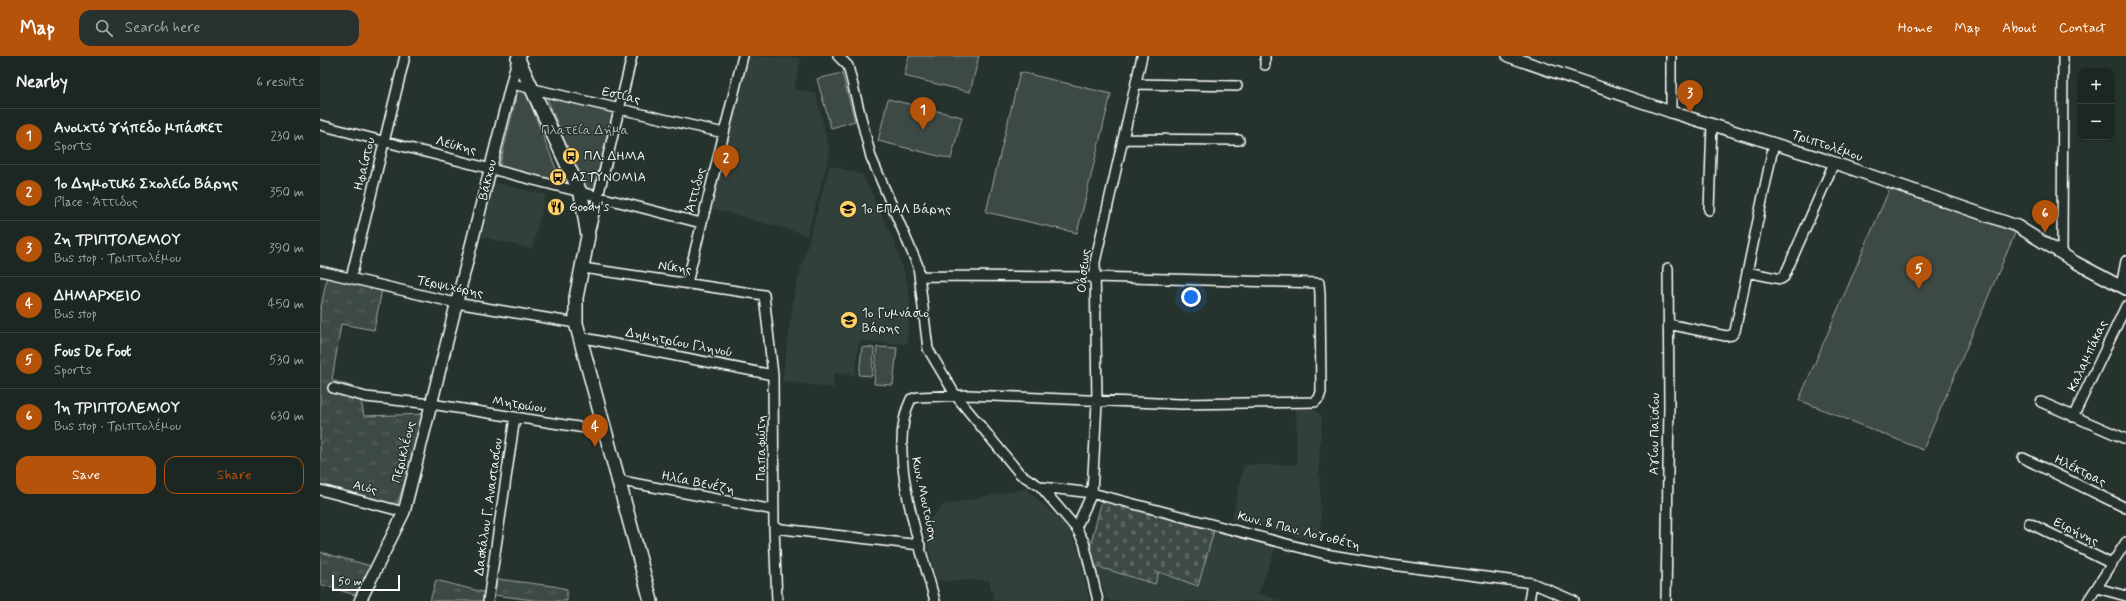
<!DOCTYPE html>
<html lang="en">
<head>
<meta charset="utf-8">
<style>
  :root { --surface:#1c2622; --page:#29322f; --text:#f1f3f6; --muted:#a0a5a5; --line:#3a4340; --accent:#b45309 }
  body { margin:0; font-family:Mynerve,sans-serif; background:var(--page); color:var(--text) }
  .controls { position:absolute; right:12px; top:12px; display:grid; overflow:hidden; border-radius:8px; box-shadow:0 1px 3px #0004 }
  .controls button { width:36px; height:36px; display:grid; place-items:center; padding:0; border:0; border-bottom:1px solid var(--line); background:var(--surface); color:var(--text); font:20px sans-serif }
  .scale { position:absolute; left:12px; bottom:10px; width:68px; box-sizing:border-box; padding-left:4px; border:2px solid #fff; border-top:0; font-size:11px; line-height:14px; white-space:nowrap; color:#fff; -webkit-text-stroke:3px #26332d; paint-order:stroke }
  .you { position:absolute; left:871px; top:241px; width:14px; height:14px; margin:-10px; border:3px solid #fff; border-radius:50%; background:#1a73e8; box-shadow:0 0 0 6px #1a73e833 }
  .badge { display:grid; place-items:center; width:26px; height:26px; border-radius:50%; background:var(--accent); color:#fff; font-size:13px; font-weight:700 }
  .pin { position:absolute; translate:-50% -33px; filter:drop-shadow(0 1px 2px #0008) }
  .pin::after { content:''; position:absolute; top:21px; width:14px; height:12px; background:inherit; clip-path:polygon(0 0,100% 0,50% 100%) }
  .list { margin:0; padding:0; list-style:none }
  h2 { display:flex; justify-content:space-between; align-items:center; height:52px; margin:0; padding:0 16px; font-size:17px }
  h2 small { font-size:13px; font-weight:400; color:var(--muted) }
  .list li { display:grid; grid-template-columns:26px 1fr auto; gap:12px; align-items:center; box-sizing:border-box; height:56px; padding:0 16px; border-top:1px solid var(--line) }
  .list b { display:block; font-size:15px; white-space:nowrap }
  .list p { margin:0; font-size:13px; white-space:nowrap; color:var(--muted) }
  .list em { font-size:13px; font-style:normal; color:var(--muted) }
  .actions { display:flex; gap:8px; padding:12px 16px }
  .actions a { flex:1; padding:9px 0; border:1px solid var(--accent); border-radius:12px; text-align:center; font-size:14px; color:var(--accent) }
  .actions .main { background:var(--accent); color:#fff }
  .icon { flex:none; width:22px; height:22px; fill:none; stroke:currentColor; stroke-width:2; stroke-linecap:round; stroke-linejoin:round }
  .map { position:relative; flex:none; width:1806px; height:545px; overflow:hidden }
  header { display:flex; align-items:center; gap:24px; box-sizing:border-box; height:56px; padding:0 20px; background:var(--accent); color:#fff }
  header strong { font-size:19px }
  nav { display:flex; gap:22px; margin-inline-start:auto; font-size:14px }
  .search { width:280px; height:36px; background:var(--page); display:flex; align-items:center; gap:10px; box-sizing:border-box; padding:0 14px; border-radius:12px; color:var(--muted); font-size:15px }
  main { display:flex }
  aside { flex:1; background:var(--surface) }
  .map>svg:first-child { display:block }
  .built { fill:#333f3a }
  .grass { fill:url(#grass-tufts); stroke:#9ea4a2 }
  .cemetery { fill:url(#cemetery-stones); stroke:#9ea4a2 }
  .park { fill:#3e4944; stroke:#9ea4a2 }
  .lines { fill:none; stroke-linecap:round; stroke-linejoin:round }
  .minor-casing { stroke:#fff; stroke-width:12 }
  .tertiary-casing { stroke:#fff; stroke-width:14 }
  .secondary-casing { stroke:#fff; stroke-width:16 }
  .minor { stroke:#26332d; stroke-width:9 }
  .tertiary { stroke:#26332d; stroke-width:11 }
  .secondary { stroke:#26332d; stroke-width:13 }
  .labels { text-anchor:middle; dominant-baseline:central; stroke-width:3; stroke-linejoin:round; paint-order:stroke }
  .street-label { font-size:13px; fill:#fff; stroke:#26332d }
  .park-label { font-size:13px; fill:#bbbfbe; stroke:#26332d }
  .poi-label { font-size:13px; fill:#fff; stroke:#26332d; text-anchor:start }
</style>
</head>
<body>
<header>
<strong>Map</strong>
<div class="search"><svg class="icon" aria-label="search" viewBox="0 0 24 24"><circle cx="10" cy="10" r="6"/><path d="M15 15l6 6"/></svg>Search here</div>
<nav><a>Home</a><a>Map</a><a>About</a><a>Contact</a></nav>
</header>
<main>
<aside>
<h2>Nearby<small>6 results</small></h2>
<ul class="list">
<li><span class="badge">1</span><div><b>Ανοιχτό γήπεδο μπάσκετ</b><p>Sports</p></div><em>230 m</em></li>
<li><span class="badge">2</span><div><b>1ο Δημοτικό Σχολείο Βάρης</b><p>Place · Άττιδος</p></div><em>350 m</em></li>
<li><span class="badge">3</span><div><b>2η ΤΡΙΠΤΟΛΕΜΟΥ</b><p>Bus stop · Τριπτολέμου</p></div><em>390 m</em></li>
<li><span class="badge">4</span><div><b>ΔΗΜΑΡΧΕΙΟ</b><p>Bus stop</p></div><em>450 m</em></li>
<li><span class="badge">5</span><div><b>Fous De Foot</b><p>Sports</p></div><em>530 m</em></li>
<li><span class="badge">6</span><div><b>1η ΤΡΙΠΤΟΛΕΜΟΥ</b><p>Bus stop · Τριπτολέμου</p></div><em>630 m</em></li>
</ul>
<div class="actions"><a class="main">Save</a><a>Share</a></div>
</aside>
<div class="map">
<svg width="1806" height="545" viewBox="0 0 1806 545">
  <defs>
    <pattern id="grass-tufts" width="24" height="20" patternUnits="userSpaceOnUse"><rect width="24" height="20" fill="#3e4944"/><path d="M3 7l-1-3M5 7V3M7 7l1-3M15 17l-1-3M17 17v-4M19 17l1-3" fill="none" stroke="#5b6460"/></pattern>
    <pattern id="cemetery-stones" width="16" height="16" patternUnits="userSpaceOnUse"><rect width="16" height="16" fill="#3e4944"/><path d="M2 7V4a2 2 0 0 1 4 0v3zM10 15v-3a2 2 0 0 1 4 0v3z" fill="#5b6460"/></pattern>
  </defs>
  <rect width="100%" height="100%" fill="#26332d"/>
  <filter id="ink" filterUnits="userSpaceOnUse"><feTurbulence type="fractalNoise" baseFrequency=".025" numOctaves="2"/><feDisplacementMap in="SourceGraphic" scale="8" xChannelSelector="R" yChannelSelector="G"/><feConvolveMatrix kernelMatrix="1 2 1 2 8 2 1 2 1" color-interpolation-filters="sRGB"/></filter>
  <g filter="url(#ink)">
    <!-- built -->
    <path class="built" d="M 427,0 L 481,2 L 474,33 L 496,38 L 510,97 L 487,179 L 390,152 Z
      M 510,109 L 543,119 L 575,187 L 588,230 L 590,243 L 587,288 L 539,285 L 535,319 L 513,317 L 513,332 L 462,325 L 475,234 Z
      M 173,126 L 226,139 L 212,193 L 159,180 Z
      M 976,351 L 994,352 L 1002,361 L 999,409 L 1001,464 L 997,486 L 912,463 L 924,409 L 977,409 Z
      M 706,433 L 748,471 L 760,499 L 769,545 L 674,545 L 669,524 L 617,525 L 603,470 L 623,449 Z
      M 895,471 L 957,489 L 938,538 L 963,545 L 790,545 L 786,541 L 775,510 L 835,528 L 839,516 Z"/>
    <!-- grass -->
    <path class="grass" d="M 7,221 L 62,233 L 54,274 L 21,268 L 12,324 L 39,333 L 44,360 L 107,358 L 77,449 L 0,428 L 0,256 Z
      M 0,496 L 51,510 L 35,539 L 0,528 Z
      M 177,523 L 233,530 L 247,533 L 247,545 L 221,545 L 174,539 L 173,545 L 110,545 L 116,524 L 174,539 Z"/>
    <!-- cemetery -->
    <path class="cemetery" d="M 782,443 L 895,471 L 878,530 L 839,516 L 835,528 L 775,510 L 770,491 Z"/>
    <!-- park -->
    <path class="park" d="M 589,0 L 659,0 L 650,36 L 584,20 Z
      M 700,16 L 791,38 L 757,177 L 666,156 Z
      M 522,17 L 535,65 L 511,72 L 497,23 Z
      M 198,34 L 206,37 L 242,128 L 179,112 Z
      M 227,42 L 294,55 L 275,135 L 264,133 Z
      M 568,43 L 642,61 L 631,103 L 558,85 Z
      M 1570,132 L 1696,175 L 1603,394 L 1479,344 Z
      M 542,291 L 554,292 L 552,320 L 539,319 Z
      M 557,291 L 577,292 L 573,329 L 554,328 Z"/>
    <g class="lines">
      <defs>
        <path id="minor" d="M 518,0 L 528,10 L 551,101 L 598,210 L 608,293 L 636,340 L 700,418 L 721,431 L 756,472 L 764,486 L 778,545
          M 945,9 L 945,0
          M 192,28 L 404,77
          M 816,28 L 917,30
          M 1351,56 L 1351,0
          M 0,69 L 381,167
          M 803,83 L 919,84
          M 1389,154 L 1392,68
          M 270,174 L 312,0
          M 1742,196 L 1743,0
          M 263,212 L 444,239 L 453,319 L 454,472 L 457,545
          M 0,215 L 136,247 L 256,267
          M 1427,216 L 1461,223 L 1464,221 L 1514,107
          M 600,220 L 774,221 L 999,227 L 1000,238 L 1001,336 L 999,342 L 995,346 L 860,348 L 648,339 L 598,341 L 591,343 C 565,394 601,492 615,545
          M 31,222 L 85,0
          M 367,227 L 423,0
          M 1801,230 L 1806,205
          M 1348,268 L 1406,280 L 1412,279 L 1415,275 L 1454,87
          M 259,281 L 453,319
          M 13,332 L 46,341 L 111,348 L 284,375
          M 1721,346 L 1806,383
          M 1753,361 L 1806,250
          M 1703,402 L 1806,452
          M 297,424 L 454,454
          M 721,431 L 772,437 L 1005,498 L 1071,509 L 1212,527 L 1254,545
          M 0,434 L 84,456
          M 1709,467 L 1792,508
          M 454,472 L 600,489
          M 756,472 L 772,437 L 777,346 L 775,206 L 822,0
          M 1777,532 L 1806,540
          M 168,545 L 195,361
          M 1209,545 L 1212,527
          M 1346,545 L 1349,349 L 1348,212
          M 1768,545 L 1806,486"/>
        <path id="tertiary" d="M 1188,0 L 1351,56 L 1503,103 L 1697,170 L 1755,206 L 1806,233
          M 40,545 L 84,456 L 198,3"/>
        <path id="secondary" d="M 199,0 L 198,3 L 261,138 L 268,180 L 256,242 L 256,267 L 331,545"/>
      </defs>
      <!-- minor casing -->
      <use href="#minor" class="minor-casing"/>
      <!-- tertiary casing -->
      <use href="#tertiary" class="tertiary-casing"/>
      <!-- secondary casing -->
      <use href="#secondary" class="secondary-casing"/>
      <!-- minor -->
      <use href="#minor" class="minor"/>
      <!-- tertiary -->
      <use href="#tertiary" class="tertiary"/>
      <!-- secondary -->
      <use href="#secondary" class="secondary"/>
    </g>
  </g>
  <!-- icons -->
  <defs>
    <symbol id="bus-disc" viewBox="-11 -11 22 22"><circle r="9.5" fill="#ffd166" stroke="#26332d"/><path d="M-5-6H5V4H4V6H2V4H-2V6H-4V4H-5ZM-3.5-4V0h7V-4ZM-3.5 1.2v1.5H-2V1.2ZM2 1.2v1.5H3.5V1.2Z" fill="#111"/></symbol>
    <symbol id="restaurant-disc" viewBox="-11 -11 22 22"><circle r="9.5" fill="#ffd166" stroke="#26332d"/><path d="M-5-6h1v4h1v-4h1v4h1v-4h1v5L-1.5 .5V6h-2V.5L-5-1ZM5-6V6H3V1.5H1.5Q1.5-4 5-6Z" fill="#111"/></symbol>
    <symbol id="school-disc" viewBox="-11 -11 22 22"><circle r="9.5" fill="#ffd166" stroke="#26332d"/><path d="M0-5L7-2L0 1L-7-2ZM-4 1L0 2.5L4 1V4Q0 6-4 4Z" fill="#111"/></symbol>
  </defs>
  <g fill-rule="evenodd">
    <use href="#bus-disc" x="241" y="90" width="20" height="20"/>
    <use href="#bus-disc" x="228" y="111" width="20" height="20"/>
    <use href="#restaurant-disc" x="226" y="141" width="20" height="20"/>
    <use href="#school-disc" x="518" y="143" width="20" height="20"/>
    <use href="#school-disc" x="519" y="254" width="20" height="20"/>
  </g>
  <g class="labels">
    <!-- street labels -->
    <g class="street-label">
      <text transform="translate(301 40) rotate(13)">Εστίας</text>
      <text transform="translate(136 90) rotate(14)">Λεύκης</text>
      <text transform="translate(1507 90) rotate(19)">Τριπτολέμου</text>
      <text transform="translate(45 108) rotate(-76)">Ηφαίστου</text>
      <text transform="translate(168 124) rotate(-76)">Βάκχου</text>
      <text transform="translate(376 134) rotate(-75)">Άττιδος</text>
      <text transform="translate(355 212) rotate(8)">Νίκης</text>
      <text transform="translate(764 215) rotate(-85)">Οάσεως</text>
      <text transform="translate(130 231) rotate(12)">Τερψιχόρης</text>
      <text transform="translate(359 287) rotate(11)">Δημητρίου Γληνού</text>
      <text transform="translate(1768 300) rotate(-65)">Καλαμπάκας</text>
      <text transform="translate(199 349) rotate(9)">Μητρώου</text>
      <text transform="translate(1335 378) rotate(-89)">Αγίου Παϊσίου</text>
      <text transform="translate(441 392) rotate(-90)">Παπαφώτη</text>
      <text transform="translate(84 396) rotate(-76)">Περικλέους</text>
      <text transform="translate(1760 415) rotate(26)">Ηλέκτρας</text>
      <text transform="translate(378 427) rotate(11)">Ηλία Βενέζη</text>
      <text transform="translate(45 432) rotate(15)">Αιός</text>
      <text transform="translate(604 443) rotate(78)">Κων. Μουτούση</text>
      <text transform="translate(169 451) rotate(-82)">Δασκάλου Γ. Αναστασίου</text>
      <text transform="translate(979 475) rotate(14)">Κων. &amp; Παν. Λογοθέτη</text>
      <text transform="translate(1756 476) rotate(26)">Ειρήνης</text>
    </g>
    <!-- park labels -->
    <g class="park-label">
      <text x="265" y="74">Πλατεία Δήμα</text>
    </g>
    <!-- poi labels -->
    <g class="poi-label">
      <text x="264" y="100">ΠΛ. ΔΗΜΑ</text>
      <text x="251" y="121">ΑΣΤΥΝΟΜΙΑ</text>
      <text x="249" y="151">Goody's</text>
      <text x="541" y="153">1ο ΕΠΑΛ Βάρης</text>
      <text x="542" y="257">1ο Γυμνάσιο<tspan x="542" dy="15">Βάρης</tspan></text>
    </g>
  </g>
</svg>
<div class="controls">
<button>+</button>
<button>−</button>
</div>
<div class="scale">50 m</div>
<div class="you"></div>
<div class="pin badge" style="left:603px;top:74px">1</div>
<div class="pin badge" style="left:406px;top:122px">2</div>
<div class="pin badge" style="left:1370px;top:57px">3</div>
<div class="pin badge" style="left:275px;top:391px">4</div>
<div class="pin badge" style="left:1599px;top:233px">5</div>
<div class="pin badge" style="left:1725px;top:177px">6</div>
</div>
</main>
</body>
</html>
